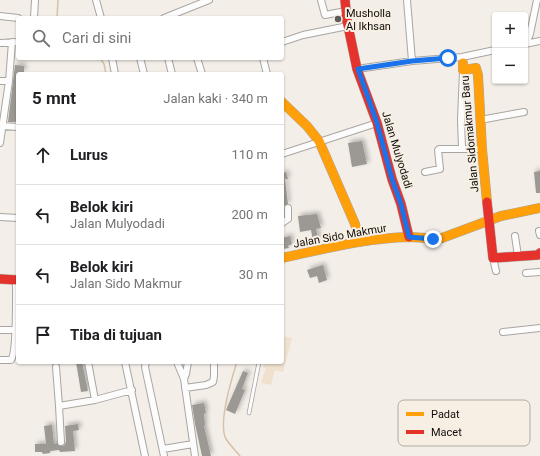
<!DOCTYPE html>
<html lang="id">
<head>
<meta charset="utf-8">
<style>
  :root { --surface:#fff; --page:#f2f2f2; --text:#202124; --muted:#757577; --line:#e0e0e0 }
  body { margin:0; font-family:Roboto,sans-serif; background:var(--page); color:var(--text) }
  .controls { position:absolute; right:12px; top:12px; display:grid; overflow:hidden; border-radius:4px; box-shadow:0 1px 3px #0004 }
  .controls button { width:36px; height:36px; display:grid; place-items:center; padding:0; border:0; border-bottom:1px solid var(--line); background:var(--surface); color:var(--text); font:20px sans-serif }
  .stop { position:absolute; width:12px; height:12px; margin:-9px; border:3px solid #1a73e8; border-radius:50%; background:#fff }
  .stop.end { background:#1a73e8; border-color:#fff; box-shadow:0 1px 4px #0008 }
  .list { margin:0; padding:0; list-style:none }
  h2 { display:flex; justify-content:space-between; align-items:center; height:52px; margin:0; padding:0 16px; font-size:17px }
  h2 small { font-size:13px; font-weight:400; color:var(--muted) }
  .list li { display:grid; grid-template-columns:26px 1fr auto; gap:12px; align-items:center; box-sizing:border-box; height:60px; padding:0 16px; border-top:1px solid var(--line) }
  .list b { display:block; font-size:15px; white-space:nowrap }
  .list p { margin:0; font-size:13px; white-space:nowrap; color:var(--muted) }
  .list em { font-size:13px; font-style:normal; color:var(--muted) }
  .icon { flex:none; width:22px; height:22px; fill:none; stroke:currentColor; stroke-width:2; stroke-linecap:round; stroke-linejoin:round }
  .map { position:relative; flex:none; width:540px; height:456px; overflow:hidden }
  .search { position:absolute; background:var(--surface); box-shadow:0 1px 3px #0004; left:16px; top:16px; width:268px; height:44px; display:flex; align-items:center; gap:10px; box-sizing:border-box; padding:0 14px; border-radius:4px; color:var(--muted); font-size:15px }
  .panel { position:absolute; background:var(--surface); box-shadow:0 1px 3px #0004; left:16px; top:72px; width:268px; height:292px; border-radius:4px }
  .map>svg:first-child { display:block }
  .green { fill:#f0e1ce }
  .lines { fill:none; stroke-linecap:round; stroke-linejoin:round }
  .stream { stroke:#d6c2a9; stroke-width:1.5 }
  .building { fill:#9c9994; filter:url(#shadow) }
  .lane-casing { stroke:#a9a5a1; stroke-width:4.5 }
  .street-casing { stroke:#a9a5a1; stroke-width:8 }
  .slow-casing { stroke:#a9a5a1; stroke-width:10 }
  .jam-casing { stroke:#a9a5a1; stroke-width:10 }
  .lane { stroke:#fdfcfc; stroke-width:3 }
  .street { stroke:#fdfcfc; stroke-width:6 }
  .slow { stroke:#ff9f0a; stroke-width:9 }
  .jam { stroke:#e5322d; stroke-width:9 }
  .route { stroke:#1a73e8; stroke-width:5 }
  .poi-dot { fill:#5f5b57; stroke:#f7efe4; stroke-width:1.5 }
  .labels { text-anchor:middle; dominant-baseline:central; stroke-width:4; stroke-linejoin:round; paint-order:stroke }
  .poi-label { font-size:11px; fill:#0f0c09; stroke:#f7efe4; text-anchor:start }
  .street-label { font-size:11px; fill:#0f0c09; stroke:#f7efe4 }
  .key { fill:#f7efe4; stroke:#b1aba2; stroke-width:1 }
  .key-label { font-size:11px; fill:#0f0c09 }
</style>
</head>
<body>
<div class="map">
<svg width="540" height="456" viewBox="0 0 540 456">
  <defs>
    <filter id="shadow"><feDropShadow dx="2.5" dy="-2.5" stdDeviation="2" flood-color="#0004"/></filter>
  </defs>
  <rect width="100%" height="100%" fill="#f3eee8"/>
  <!-- green -->
  <path class="green" d="M 282,336 L 292,338 L 283,372 L 275,370 L 271,385 L 261,383 L 266,368 L 263,367 L 264,362 L 282,362 Z"/>
  <g class="lines">
    <!-- stream -->
    <path class="stream" d="M 57,18 L 58,0
      M 100,58 L 104,64 L 106,74
      M 235,362 L 236,365 C 231,381 218,424 226,439 C 230,445 235,450 240,456"/>
  </g>
  <!-- building -->
  <path class="building" d="M 15,65 L 24,66 L 24,72 L 19,72 L 18,74 L 18,122 L 8,122 Z
    M 362,141 L 367,164 L 352,167 L 348,143 Z
    M 540,171 L 540,193 L 536,193 L 534,172 Z
    M 286,172 L 288,179 L 285,179 L 288,204 L 284,206 L 282,173 Z
    M 317,214 L 321,228 L 316,229 L 319,241 L 313,242 L 311,230 L 300,232 L 298,216 Z
    M 290,236 L 292,244 L 288,246 L 289,248 L 283,249 L 282,238 Z
    M 323,265 L 327,280 L 319,283 L 317,276 L 310,278 L 307,270 Z
    M 76,362 L 82,362 L 88,391 L 81,392 Z
    M 243,371 L 248,373 L 242,389 L 245,390 L 235,414 L 226,410 Z
    M 204,403 L 206,413 L 204,414 L 205,425 L 204,426 L 211,456 L 202,456 L 195,424 L 192,405 Z
    M 78,424 L 79,430 L 73,431 L 75,451 L 60,452 L 59,450 L 50,451 L 50,453 L 43,454 L 42,452 L 35,452 L 35,444 L 46,444 L 44,426 L 52,425 L 54,444 L 57,443 L 61,446 L 64,446 L 66,442 L 65,426 Z"/>
  <g class="lines">
    <defs>
      <path id="lane" d="M 249,413 L 259,362"/>
      <path id="street" d="M 96,0 L 101,18
        M 321,0 L 325,15 L 346,11
        M 407,0 L 412,61
        M 0,16 L 18,18
        M 34,18 L 35,0
        M 164,18 L 209,0
        M 282,42 L 303,35 L 348,26
        M 0,43 L 18,42
        M 525,44 L 540,41
        M 526,44 L 530,34 L 537,0
        M 112,58 L 115,74
        M 140,58 L 144,74
        M 168,58 L 172,74
        M 197,58 L 202,74
        M 263,58 L 267,74
        M 357,69 L 412,61 L 462,57 L 495,50
        M 0,81 L 9,81
        M 480,120 L 524,112
        M 2,126 L 18,127
        M 0,143 L 9,81 L 12,42
        M 462,148 L 461,120 L 463,70
        M 282,154 L 377,123
        M 425,172 L 440,169 L 438,150 L 439,149 L 482,149
        M 0,217 L 18,218
        M 282,223 L 288,219 L 288,208
        M 539,231 L 540,235
        M 515,236 L 518,256
        M 493,258 L 496,271
        M 526,273 L 540,272
        M 0,330 L 15,330
        M 503,332 L 540,328
        M 0,360 L 11,360 C 17,353 16,293 16,280
        M 88,362 L 95,400
        M 125,362 L 145,456
        M 146,362 L 145,367 L 164,456
        M 177,362 L 184,379
        M 188,362 L 186,374 L 184,379 L 195,456
        M 56,367 L 59,406 L 95,400 L 132,390
        M 185,388 L 206,385 L 213,382 L 214,376 L 214,362
        M 59,406 L 61,442
        M 163,449 L 193,444"/>
      <path id="slow" d="M 463,63 L 463,70 L 476,68 L 478,75 L 482,149 L 487,202
        M 282,102 L 307,126 L 319,141 L 355,224 L 360,242
        M 282,258 C 324,249 366,238 409,237 C 420,237 431,239 442,238 L 501,216 L 540,208"/>
      <path id="jam" d="M 345,0 L 347,21 L 357,69 L 377,123 L 392,179 L 401,204 L 409,237
        M 487,202 L 493,258 L 538,255 L 540,253
        M 0,279 L 18,280"/>
    </defs>
    <!-- lane casing -->
    <use href="#lane" class="lane-casing"/>
    <!-- street casing -->
    <use href="#street" class="street-casing"/>
    <!-- slow casing -->
    <use href="#slow" class="slow-casing"/>
    <!-- jam casing -->
    <use href="#jam" class="jam-casing"/>
    <!-- lane -->
    <use href="#lane" class="lane"/>
    <!-- street -->
    <use href="#street" class="street"/>
    <!-- slow -->
    <use href="#slow" class="slow"/>
    <!-- jam -->
    <use href="#jam" class="jam"/>
  </g>
  <g class="lines">
    <!-- route -->
    <path class="route" d="M 433,239 L 409,237 L 401,204 L 392,179 L 377,123 L 358,69 L 412,61 L 448,58"/>
  </g>
  <!-- markers -->
  <circle class="poi-dot" cx="338" cy="19" r="4"/>
  <g class="labels">
    <!-- poi labels -->
    <g class="poi-label">
      <text x="346" y="13">Musholla<tspan x="346" dy="13">Al Ikhsan</tspan></text>
    </g>
    <!-- street labels -->
    <g class="street-label">
      <text transform="translate(470 134) rotate(-95)">Jalan Sidomakmur Baru</text>
      <text transform="translate(397 150) rotate(73)">Jalan Mulyodadi</text>
      <text transform="translate(340 236) rotate(-10)">Jalan Sido Makmur</text>
    </g>
  </g>
  <!-- legend -->
  <rect x="398" y="400" width="132" height="46" rx="6" class="key"/>
  <rect x="406" y="412" width="18" height="4" fill="#ff9f0a"/>
  <rect x="406" y="430" width="18" height="4" fill="#e5322d"/>
  <g class="key-label">
    <text x="431" y="418">Padat</text>
    <text x="431" y="436">Macet</text>
  </g>
</svg>
<div class="controls">
<button>+</button>
<button>−</button>
</div>
<div class="stop" style="left:448px;top:58px"></div>
<div class="stop end" style="left:433px;top:239px"></div>
<div class="search"><svg class="icon" aria-label="search" viewBox="0 0 24 24"><circle cx="10" cy="10" r="6"/><path d="M15 15l6 6"/></svg>Cari di sini</div>
<section class="panel">
<h2>5 mnt<small>Jalan kaki · 340 m</small></h2>
<ul class="list">
<li><svg class="icon" aria-label="ahead" viewBox="0 0 24 24"><path d="M12 20V5M6 11l6-6 6 6"/></svg><div><b>Lurus</b></div><em>110 m</em></li>
<li><svg class="icon" aria-label="left" viewBox="0 0 24 24"><path d="M17 20v-9H6M10 6l-5 5 5 5"/></svg><div><b>Belok kiri</b><p>Jalan Mulyodadi</p></div><em>200 m</em></li>
<li><svg class="icon" aria-label="left" viewBox="0 0 24 24"><path d="M17 20v-9H6M10 6l-5 5 5 5"/></svg><div><b>Belok kiri</b><p>Jalan Sido Makmur</p></div><em>30 m</em></li>
<li><svg class="icon" aria-label="arrive" viewBox="0 0 24 24"><path d="M6 21V4h12l-3 4 3 4H6"/></svg><div><b>Tiba di tujuan</b></div></li>
</ul>
</section>
</div>
</body>
</html>
